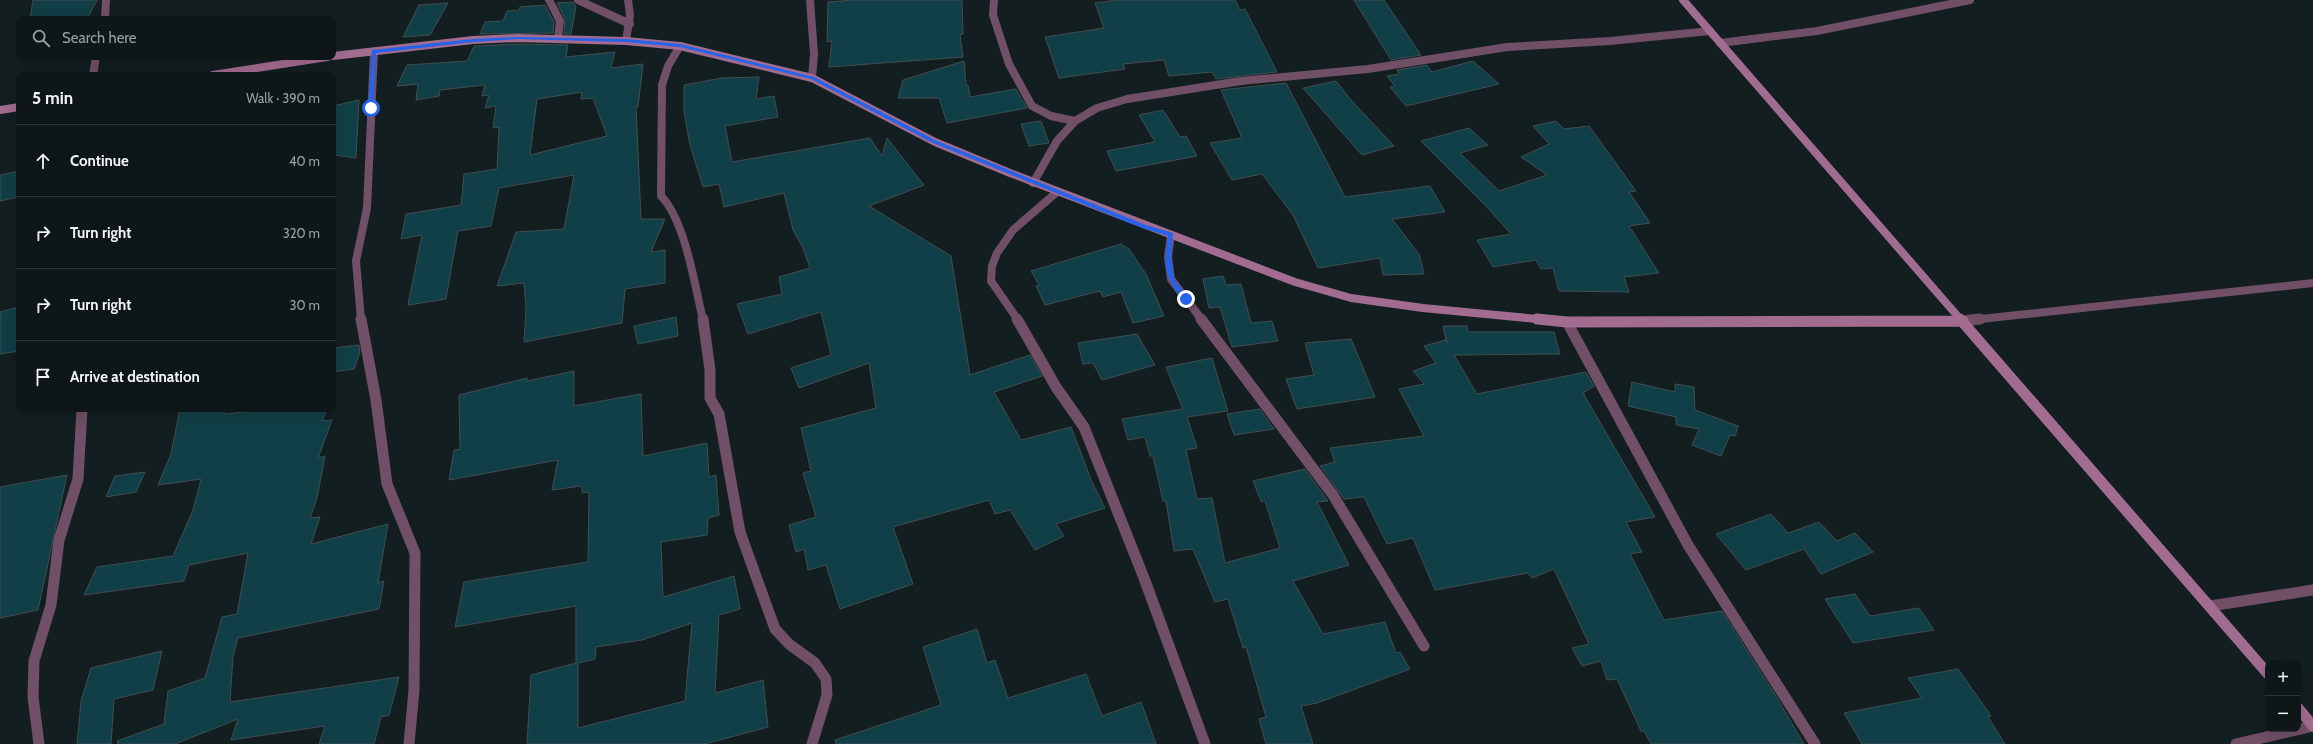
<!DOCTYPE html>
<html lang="en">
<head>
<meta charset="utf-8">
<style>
  :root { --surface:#0e1618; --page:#1c2325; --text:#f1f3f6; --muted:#9b9fa2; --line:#2e3537 }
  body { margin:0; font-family:Cabin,sans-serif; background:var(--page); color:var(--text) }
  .controls { position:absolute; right:12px; bottom:12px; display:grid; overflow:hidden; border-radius:8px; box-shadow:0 4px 16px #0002 }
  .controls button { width:36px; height:36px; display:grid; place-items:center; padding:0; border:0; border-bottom:1px solid var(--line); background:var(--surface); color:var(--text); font:20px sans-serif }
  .stop { position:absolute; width:12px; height:12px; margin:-9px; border:3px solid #2563eb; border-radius:50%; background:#fff }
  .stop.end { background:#2563eb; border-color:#fff; box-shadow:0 1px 4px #0008 }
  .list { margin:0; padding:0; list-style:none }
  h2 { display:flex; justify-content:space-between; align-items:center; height:52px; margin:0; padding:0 16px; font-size:17px }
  h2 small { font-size:13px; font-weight:400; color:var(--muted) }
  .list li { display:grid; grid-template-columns:26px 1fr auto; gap:12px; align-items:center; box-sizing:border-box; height:72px; padding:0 16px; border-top:1px solid var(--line) }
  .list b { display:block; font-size:15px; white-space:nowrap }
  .list em { font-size:13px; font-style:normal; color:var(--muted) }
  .icon { flex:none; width:22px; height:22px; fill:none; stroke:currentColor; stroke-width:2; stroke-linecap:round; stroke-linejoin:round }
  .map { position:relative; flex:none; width:2313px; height:744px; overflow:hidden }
  .search { position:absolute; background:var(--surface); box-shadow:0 4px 16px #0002; left:16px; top:16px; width:320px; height:44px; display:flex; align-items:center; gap:10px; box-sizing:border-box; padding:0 14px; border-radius:8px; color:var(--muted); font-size:15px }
  .panel { position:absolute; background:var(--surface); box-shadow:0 4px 16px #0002; left:16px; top:72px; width:320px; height:340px; border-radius:8px }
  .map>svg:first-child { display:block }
  .building { fill:#113f47; stroke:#414e50; fill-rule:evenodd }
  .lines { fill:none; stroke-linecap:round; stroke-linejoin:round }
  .street-far1 { stroke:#714f66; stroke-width:8 }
  .street { stroke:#714f66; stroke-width:11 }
  .secondary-far1 { stroke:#a26b90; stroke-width:8 }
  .secondary { stroke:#a26b90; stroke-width:11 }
  .route { fill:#2563eb }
</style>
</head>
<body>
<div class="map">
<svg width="2313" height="744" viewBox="0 0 2313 744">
  <rect width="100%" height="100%" fill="#131e20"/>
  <!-- building -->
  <path class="building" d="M 33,0 L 97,0 L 87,19 L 30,19 Z
    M 853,0 L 962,0 L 963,34 L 960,35 L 963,57 L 829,67 L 832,41 L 827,42 L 828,2 Z
    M 1117,0 L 1235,0 L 1240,10 L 1245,9 L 1277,72 L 1216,79 L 1212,72 L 1169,76 L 1164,60 L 1123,64 L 1125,69 L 1059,78 L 1045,37 L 1104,28 L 1095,3 Z
    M 1354,0 L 1384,0 L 1421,55 L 1391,60 Z
    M 573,2 L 576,6 L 571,34 L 564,34 L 565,19 L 557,3 Z
    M 448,3 L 430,35 L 403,37 L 419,5 Z
    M 545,5 L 554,22 L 553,33 L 480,34 L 485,22 L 503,21 L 507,11 L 519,10 L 520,7 Z
    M 518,44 L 568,45 L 566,57 L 615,52 L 611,68 L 643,64 L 638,107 L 636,107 L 641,219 L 665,219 L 651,252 L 665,250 L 665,283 L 625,289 L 622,323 L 524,342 L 526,310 L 524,283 L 497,286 L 516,232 L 564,229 L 574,175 L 499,188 L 491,226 L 458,231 L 446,299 L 408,305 L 422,235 L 401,239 L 406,214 L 461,205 L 464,174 L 497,169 L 499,127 L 493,128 L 496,106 L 485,108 L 489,95 L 482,96 L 485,85 L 440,90 L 439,96 L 416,100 L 418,84 L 397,86 L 407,65 L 467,61 L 474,46 ZM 582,92 L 581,99 L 593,98 L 607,136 L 530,155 L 537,99 Z
    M 964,61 L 966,85 L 968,85 L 970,97 L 1016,89 L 1027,108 L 947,123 L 939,98 L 898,98 L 903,80 Z
    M 1473,61 L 1499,84 L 1406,106 L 1390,87 L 1395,86 L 1387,76 L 1399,74 L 1397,70 L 1427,65 L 1432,72 Z
    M 759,77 L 756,99 L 774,96 L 778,117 L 725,126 L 732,162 L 870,138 L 882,156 L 887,138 L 924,185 L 869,206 L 951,256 L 970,375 L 1030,355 L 1042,376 L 994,392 L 1021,440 L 1071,427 L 1092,482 L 1105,508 L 1056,524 L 1064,536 L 1035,550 L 1010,510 L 995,514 L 989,500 L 893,527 L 913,584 L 840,609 L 826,565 L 808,570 L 804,549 L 796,552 L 789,525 L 816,517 L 803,473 L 811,471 L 801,428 L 876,408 L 869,363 L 799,388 L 791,368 L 831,355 L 821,312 L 748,334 L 737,304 L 782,294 L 779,277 L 810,268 L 803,248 L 793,230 L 784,193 L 724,207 L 719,184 L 703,187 L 690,145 L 684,112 L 684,85 L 722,78 Z
    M 1336,81 L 1351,100 L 1394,146 L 1362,155 L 1303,88 Z
    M 1286,83 L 1345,197 L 1430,186 L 1445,212 L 1392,219 L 1419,254 L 1424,274 L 1383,275 L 1380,258 L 1318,268 L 1293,215 L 1262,174 L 1232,180 L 1210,143 L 1242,138 L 1221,90 Z
    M 359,100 L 356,158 L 334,155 L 333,106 Z
    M 1163,110 L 1180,137 L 1186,136 L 1197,156 L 1116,171 L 1107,151 L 1155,142 L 1139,115 Z
    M 1041,121 L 1049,143 L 1029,146 L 1021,124 Z
    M 1556,121 L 1564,129 L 1589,126 L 1636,191 L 1629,192 L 1650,223 L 1629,226 L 1659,273 L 1624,277 L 1629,292 L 1559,291 L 1553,268 L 1541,269 L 1536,260 L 1493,267 L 1477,240 L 1511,234 L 1485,205 L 1421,141 L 1469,128 L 1488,145 L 1460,153 L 1499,191 L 1547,175 L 1521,157 L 1549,144 L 1533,126 Z
    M 19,171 L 19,197 L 0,201 L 0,175 Z
    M 1121,244 L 1129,249 L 1146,274 L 1164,316 L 1133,323 L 1121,292 L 1103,297 L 1100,291 L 1045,305 L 1036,286 L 1039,285 L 1031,271 Z
    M 1223,276 L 1226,285 L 1241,284 L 1251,323 L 1272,321 L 1278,341 L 1232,347 L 1220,307 L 1209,308 L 1203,279 Z
    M 19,307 L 19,351 L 0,354 L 0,312 Z
    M 676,317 L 678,336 L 638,344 L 634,326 Z
    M 1443,326 L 1467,326 L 1468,332 L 1554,332 L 1560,354 L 1454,355 L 1477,394 L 1586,372 L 1594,386 L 1583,393 L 1655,517 L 1626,522 L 1642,552 L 1630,554 L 1664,620 L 1722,611 L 1776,696 L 1804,744 L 1651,744 L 1644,731 L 1641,731 L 1617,679 L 1607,680 L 1601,661 L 1582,666 L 1572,648 L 1589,644 L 1554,569 L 1532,578 L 1528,573 L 1435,590 L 1413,538 L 1387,544 L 1364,497 L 1344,499 L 1320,466 L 1335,462 L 1330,448 L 1424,436 L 1399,389 L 1424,384 L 1413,371 L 1436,363 L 1424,346 L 1446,340 L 1447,343 Z
    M 1137,334 L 1155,365 L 1102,380 L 1093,363 L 1083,364 L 1078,343 Z
    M 1351,339 L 1375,397 L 1297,409 L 1286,379 L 1314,375 L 1305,343 Z
    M 359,345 L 360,352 L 354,369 L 333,372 L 333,348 Z
    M 1212,358 L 1228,411 L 1187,417 L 1197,448 L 1186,450 L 1197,499 L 1212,498 L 1225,563 L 1280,548 L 1265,501 L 1261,501 L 1253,481 L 1305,469 L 1328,501 L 1317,502 L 1349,565 L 1293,581 L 1323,634 L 1385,622 L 1396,653 L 1400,652 L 1410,669 L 1317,703 L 1301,706 L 1313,744 L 1266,744 L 1259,719 L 1266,717 L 1246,647 L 1243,648 L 1228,599 L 1215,602 L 1193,549 L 1174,551 L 1166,501 L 1163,501 L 1153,456 L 1150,456 L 1145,437 L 1128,440 L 1122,419 L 1183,409 L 1166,367 Z
    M 574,371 L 574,406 L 641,394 L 643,456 L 707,443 L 709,477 L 716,475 L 719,515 L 708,518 L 707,535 L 661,542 L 663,597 L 734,576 L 740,609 L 719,615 L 715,693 L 763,680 L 768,727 L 705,744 L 527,744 L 531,675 L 576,663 L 576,606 L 455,627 L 464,582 L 588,562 L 589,492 L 582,493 L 582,486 L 552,490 L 558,460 L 449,480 L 454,450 L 460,449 L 459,395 L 527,378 L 527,381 ZM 692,623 L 685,701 L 578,728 L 578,663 L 595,659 L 596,647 L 642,640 Z
    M 1632,382 L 1675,392 L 1675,384 L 1694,387 L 1695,410 L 1738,426 L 1735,436 L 1730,435 L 1721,456 L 1692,445 L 1699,429 L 1676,425 L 1676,417 L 1628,406 Z
    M 180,409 L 225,409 L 224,414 L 277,409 L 327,409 L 322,421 L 332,420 L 318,458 L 325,456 L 317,498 L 310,518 L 320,517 L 311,544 L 388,524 L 378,583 L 384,581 L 379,609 L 238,638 L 233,656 L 230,702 L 399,677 L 389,715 L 381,717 L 374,744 L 319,744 L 325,726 L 231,740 L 238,719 L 175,744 L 118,744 L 117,741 L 164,724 L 168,691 L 205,678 L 222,617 L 237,614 L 248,553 L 189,565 L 184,581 L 84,595 L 97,567 L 173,556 L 193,510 L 201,479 L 158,485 L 171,454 Z
    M 1260,409 L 1274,429 L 1234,435 L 1227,414 Z
    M 145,472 L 136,492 L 106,497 L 115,476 Z
    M 67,475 L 38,610 L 0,618 L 0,487 Z
    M 1771,514 L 1788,533 L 1819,522 L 1837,541 L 1855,533 L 1873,552 L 1821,574 L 1804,549 L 1746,570 L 1716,534 Z
    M 1855,594 L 1870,616 L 1919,608 L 1934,630 L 1853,643 L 1825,599 Z
    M 977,629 L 987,663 L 995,660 L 1008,698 L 1086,674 L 1102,716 L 1141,702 L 1156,744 L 836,744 L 835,740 L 941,705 L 923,647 Z
    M 162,651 L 153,690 L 114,699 L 111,744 L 77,744 L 81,701 L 91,668 Z
    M 1958,669 L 1991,716 L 1988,717 L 2005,744 L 1862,744 L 1844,713 L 1922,698 L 1908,678 Z"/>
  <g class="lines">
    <!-- street-far1 -->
    <path class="street-far1" d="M 549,0 L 560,21 L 558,38
      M 578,0 L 630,24
      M 810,0 L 814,54 L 812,78
      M 994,0 L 993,15 L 1009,64 L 1032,106 L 1051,116 L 1075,121
      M 105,19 L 106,0
      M 626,41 L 630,15 L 628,0
      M 1720,43 L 1817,31 L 1970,0
      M 680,46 L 668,66 L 662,85 L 661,196 C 685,220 695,286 703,320
      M 93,75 L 96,57
      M 1033,183 L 1057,141 L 1075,121 L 1097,108 L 1127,99 L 1241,81 L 1368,69 L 1507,47 L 1610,41 L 1710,31
      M 1171,235 L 1168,257 L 1171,279 L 1202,320
      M 361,320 L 356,261 L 367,208 L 374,52
      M 1018,320 L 991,281 L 992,266 L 997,253 L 1013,230 L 1057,192
      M 1971,320 L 2313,283"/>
    <!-- street -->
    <path class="street" d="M 361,319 L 376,400 L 387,484 L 415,553 L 414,690 L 409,744
      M 703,319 L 710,370 L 710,398 L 719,414 L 740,532 L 775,629 L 789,644 L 815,663 L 826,679 L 827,695 L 812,744
      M 1017,319 L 1056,387 L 1084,427 L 1144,578 L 1205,744
      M 1201,319 L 1333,495 L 1424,646
      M 1963,321 L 1980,319
      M 1567,322 L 1688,545 L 1815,744
      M 2210,606 L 2313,590
      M 39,744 L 33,697 L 34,661 L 51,605 L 59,540 L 78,479 L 82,409
      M 2236,744 L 2313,726"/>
    <!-- secondary-far1 -->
    <path class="secondary-far1" d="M 1683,0 L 1961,320
      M 333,56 L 473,40 L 518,38 L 626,41 L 680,46 L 812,78 L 935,142 L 1010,173 L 1295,282 L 1351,298 L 1423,308 L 1548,320
      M 213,75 L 327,57
      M 0,110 L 19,107"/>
    <!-- secondary -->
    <path class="secondary" d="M 1537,319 L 1567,322 L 1963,321
      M 1960,319 L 2268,674
      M 2298,708 L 2313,726"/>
  </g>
  <!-- route -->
  <path class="route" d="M 518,37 L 626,39 L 680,44 L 814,77 L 937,141 L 1146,225 L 1173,233 L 1171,257 L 1174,279 L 1189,299 L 1183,301 C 1164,274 1163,269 1168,236 L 1142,228 L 933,143 L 811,79 L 680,47 L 626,42 L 518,39 L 473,42 L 376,53 L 373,108 L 368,108 L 372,50 L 473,39 Z"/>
</svg>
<div class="controls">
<button>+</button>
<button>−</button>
</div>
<div class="stop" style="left:371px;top:108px"></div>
<div class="stop end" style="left:1186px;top:299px"></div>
<div class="search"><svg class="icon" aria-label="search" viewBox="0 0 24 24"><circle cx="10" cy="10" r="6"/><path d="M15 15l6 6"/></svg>Search here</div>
<section class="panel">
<h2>5 min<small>Walk · 390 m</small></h2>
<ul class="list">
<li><svg class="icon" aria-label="ahead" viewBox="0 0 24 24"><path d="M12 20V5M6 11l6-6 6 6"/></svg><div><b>Continue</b></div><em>40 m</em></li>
<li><svg class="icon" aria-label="right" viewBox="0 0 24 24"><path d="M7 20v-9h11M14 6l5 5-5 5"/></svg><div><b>Turn right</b></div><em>320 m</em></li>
<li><svg class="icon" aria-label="right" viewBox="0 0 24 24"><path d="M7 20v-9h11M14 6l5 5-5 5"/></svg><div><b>Turn right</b></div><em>30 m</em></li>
<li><svg class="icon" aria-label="arrive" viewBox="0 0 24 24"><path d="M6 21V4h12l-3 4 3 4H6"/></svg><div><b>Arrive at destination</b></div></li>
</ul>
</section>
</div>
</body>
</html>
